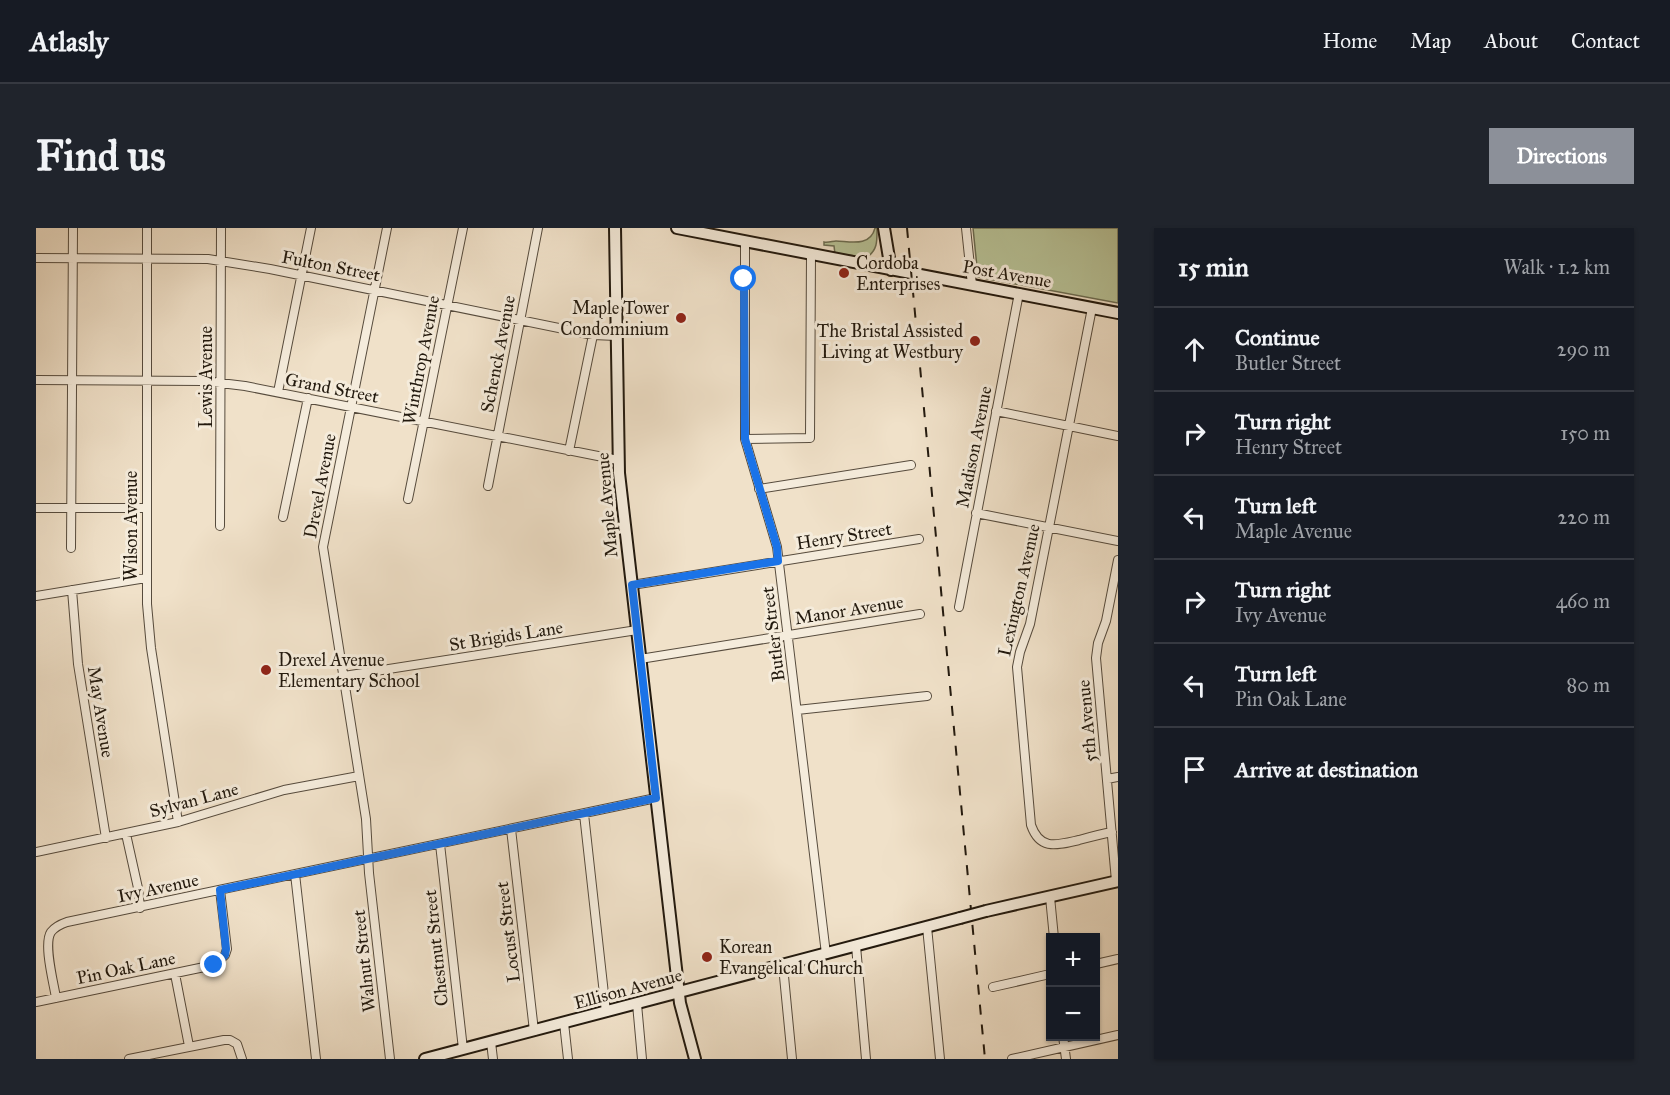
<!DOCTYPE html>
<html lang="en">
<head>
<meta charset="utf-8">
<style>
  :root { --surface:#171b24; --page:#20242c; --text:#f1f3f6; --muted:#9ea1a6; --line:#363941; --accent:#8c9099 }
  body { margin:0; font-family:"IM FELL Great Primer",serif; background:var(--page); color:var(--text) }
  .controls { position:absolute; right:18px; bottom:18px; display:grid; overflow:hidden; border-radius:0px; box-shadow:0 2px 4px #0004 }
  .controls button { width:54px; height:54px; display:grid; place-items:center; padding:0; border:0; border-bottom:2px solid var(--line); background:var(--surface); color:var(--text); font:30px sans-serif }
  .stop { position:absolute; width:18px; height:18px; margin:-14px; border:4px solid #1a73e8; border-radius:50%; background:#fff }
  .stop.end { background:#1a73e8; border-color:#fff; box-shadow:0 2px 6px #0008 }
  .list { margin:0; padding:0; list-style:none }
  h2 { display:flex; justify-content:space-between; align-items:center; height:78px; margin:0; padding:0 24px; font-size:26px }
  h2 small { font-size:20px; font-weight:400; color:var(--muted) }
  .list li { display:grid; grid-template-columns:39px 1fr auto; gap:18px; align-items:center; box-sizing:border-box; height:84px; padding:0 24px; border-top:2px solid var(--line) }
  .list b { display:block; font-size:22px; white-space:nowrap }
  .list p { margin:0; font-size:20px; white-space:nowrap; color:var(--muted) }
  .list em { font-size:20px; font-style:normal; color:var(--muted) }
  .icon { flex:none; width:33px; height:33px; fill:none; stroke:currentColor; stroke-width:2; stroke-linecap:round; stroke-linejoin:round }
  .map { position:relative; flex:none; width:1082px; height:831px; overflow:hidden; border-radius:0px }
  header { display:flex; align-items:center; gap:36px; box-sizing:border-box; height:84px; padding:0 30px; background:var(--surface); border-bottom:2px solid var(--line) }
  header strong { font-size:28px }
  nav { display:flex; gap:33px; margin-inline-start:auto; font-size:21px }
  .intro { display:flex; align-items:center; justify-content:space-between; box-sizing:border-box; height:144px; padding:0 36px }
  h1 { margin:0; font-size:42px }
  .button { padding:15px 27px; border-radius:0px; background:var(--accent); color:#fff; font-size:21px; font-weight:700 }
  main { display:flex; gap:36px; padding:0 36px }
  aside { flex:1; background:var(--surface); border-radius:0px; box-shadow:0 2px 4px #0004 }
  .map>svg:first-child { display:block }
  .green { fill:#b8c398; stroke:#6d6e53; stroke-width:1.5 }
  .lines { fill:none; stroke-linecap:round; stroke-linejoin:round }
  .street-casing { stroke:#564b3d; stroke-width:10 }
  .secondary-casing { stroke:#22190e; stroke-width:14 }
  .street { stroke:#f5ecdc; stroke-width:8 }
  .secondary { stroke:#f5ecdc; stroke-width:10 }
  .rail { stroke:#22190e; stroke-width:2; stroke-dasharray:10 10; stroke-linecap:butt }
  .secondary-bridge-casing { stroke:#22190e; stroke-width:14; stroke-linecap:butt }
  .secondary-bridge { stroke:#f5ecdc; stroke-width:10 }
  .route { stroke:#1a73e8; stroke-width:8 }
  .poi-dot { fill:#8f2418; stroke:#f5ecdc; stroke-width:2 }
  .labels { text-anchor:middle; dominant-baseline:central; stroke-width:6; stroke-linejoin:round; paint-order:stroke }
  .poi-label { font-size:18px; fill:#22190e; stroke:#f5ecdc; text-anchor:start }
  .street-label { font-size:18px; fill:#22190e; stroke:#f5ecdc }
</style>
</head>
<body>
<header>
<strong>Atlasly</strong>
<nav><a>Home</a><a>Map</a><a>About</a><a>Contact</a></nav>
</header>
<div class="intro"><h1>Find us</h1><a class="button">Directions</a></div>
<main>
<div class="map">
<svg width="1082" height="831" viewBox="0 0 1082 831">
  <rect width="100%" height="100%" fill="#f0e1c9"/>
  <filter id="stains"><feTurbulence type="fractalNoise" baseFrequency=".00333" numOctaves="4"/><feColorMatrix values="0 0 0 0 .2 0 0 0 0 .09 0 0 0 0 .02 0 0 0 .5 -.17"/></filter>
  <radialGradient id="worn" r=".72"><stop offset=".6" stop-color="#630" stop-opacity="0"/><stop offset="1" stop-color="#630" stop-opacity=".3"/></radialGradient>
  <!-- green -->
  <path class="green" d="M 839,0 L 841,0 C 841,12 842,22 831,29 L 799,26 L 798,18 L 788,17 L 788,14 C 792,15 797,13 800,13 C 812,13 834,20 839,0 Z
    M 937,0 L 1082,0 L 1082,75 L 942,49 Z"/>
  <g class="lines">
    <defs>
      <path id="street" d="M 111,0 L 111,376 L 115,420 L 142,594
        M 351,0 L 287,319 L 330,591 L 333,645 L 354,831
        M 930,0 L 936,57
        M 709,13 L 709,211 L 741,319 L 790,726
        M 0,30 L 172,31 L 234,41 L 557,107 L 580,108
        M 1056,80 L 994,396 L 984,424 L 981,439 L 995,597 C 1004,623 1021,617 1043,612 C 1054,609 1065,606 1076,604
        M 0,152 L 168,153 L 209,158 L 582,232
        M 242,164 L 275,0
        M 960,183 L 1082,208
        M 709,211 L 774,210 L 775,26
        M 533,223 L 557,107
        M 452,258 L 502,0
        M 723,261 L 875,237
        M 372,271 L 427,0
        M 0,280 L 110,280
        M 940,285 L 1082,313
        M 247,289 L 272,170
        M 184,298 L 185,0
        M 35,320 L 37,0
        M 596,357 L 883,311
        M 36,362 L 42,436 L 70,610
        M 0,368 L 110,350
        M 923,379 L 983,65
        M 604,431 L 884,386
        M 308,448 L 601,402
        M 761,482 L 891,468
        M 1071,551 L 1082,549
        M 548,586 L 570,784
        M 475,601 L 498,803
        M 90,606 L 102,660 L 104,680
        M 404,616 L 427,821
        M 0,624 L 142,594 L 248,562 L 323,548
        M 259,646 L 280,831
        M 1080,653 L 1060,430 L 1062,415 L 1070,393 L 1082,332
        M 1014,669 L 1018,710
        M 891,699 L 904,831
        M 820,718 L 830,831
        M 1060,736 L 1082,731
        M 747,738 L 756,831
        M 139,746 L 153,818
        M 957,759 L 1014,746
        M 20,770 C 18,756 7,716 15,704 C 19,699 25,696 31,694 L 620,570
        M 0,774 L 178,737 L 189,727 L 191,721 L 184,662
        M 601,776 L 606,831
        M 528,795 L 532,831
        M 1027,808 L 1030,831
        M 455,814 L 457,831
        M 93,831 L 188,812 L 194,812 L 201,816 L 206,831
        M 976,831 L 1082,807"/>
      <path id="secondary" d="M 579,0 L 583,245 L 644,775 L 659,831
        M 641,0 L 1082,85
        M 848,0 L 855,42
        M 950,683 L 1082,653
        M 389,831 L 924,690"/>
    </defs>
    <!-- street casing -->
    <use href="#street" class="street-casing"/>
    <!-- secondary casing -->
    <use href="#secondary" class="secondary-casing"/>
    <!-- street -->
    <use href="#street" class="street"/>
    <!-- secondary -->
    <use href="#secondary" class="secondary"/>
    <!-- rail -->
    <path class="rail" d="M 871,0 L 949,831"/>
    <defs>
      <path id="secondary-bridge" d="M 924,690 L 950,683"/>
    </defs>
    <!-- secondary-bridge casing -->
    <use href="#secondary-bridge" class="secondary-bridge-casing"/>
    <!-- secondary-bridge -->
    <use href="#secondary-bridge" class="secondary-bridge"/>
  </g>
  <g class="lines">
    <!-- route -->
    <path class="route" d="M 178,737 L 189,727 L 190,721 L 184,662 L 620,570 L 596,357 L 742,333 L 741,319 L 709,211 L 708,51"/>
  </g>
  <!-- markers -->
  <g class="poi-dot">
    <circle cx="808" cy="45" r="6"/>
    <circle cx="645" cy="90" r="6"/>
    <circle cx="939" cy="113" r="6"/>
    <circle cx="230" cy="442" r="6"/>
    <circle cx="671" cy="729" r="6"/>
  </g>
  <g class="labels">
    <!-- poi labels -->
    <g class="poi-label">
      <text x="820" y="35">Cordoba<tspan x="820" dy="21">Enterprises</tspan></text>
      <text x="633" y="80" text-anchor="end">Maple Tower<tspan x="633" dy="21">Condominium</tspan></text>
      <text x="927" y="103" text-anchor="end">The Bristal Assisted<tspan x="927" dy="21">Living at Westbury</tspan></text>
      <text x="242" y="432">Drexel Avenue<tspan x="242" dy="21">Elementary School</tspan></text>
      <text x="683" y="719">Korean<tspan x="683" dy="21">Evangelical Church</tspan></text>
    </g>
    <!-- street labels -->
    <g class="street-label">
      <text transform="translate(295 38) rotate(11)">Fulton Street</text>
      <text transform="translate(971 46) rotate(10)">Post Avenue</text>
      <text transform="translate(462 126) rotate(-79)">Schenck Avenue</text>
      <text transform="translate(385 132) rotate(-79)">Winthrop Avenue</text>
      <text transform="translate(170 149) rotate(-90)">Lewis Avenue</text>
      <text transform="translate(296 160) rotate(11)">Grand Street</text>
      <text transform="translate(938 219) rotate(-79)">Madison Avenue</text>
      <text transform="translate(284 258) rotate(-79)">Drexel Avenue</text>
      <text transform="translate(571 277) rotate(-95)">Maple Avenue</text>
      <text transform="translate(95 298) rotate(-90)">Wilson Avenue</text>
      <text transform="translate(808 308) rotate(-9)">Henry Street</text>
      <text transform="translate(983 362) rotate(-77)">Lexington Avenue</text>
      <text transform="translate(813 382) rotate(-9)">Manor Avenue</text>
      <text transform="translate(737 406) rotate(-97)">Butler Street</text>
      <text transform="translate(470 408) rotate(-9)">St Brigids Lane</text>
      <text transform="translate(65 484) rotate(81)">May Avenue</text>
      <text transform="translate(1051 493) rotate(-95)">5th Avenue</text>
      <text transform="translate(158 572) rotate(-15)">Sylvan Lane</text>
      <text transform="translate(122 660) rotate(-12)">Ivy Avenue</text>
      <text transform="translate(472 704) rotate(-97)">Locust Street</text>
      <text transform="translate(400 720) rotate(-96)">Chestnut Street</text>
      <text transform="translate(328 733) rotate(-96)">Walnut Street</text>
      <text transform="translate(90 740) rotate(-12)">Pin Oak Lane</text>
      <text transform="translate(592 761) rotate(-15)">Ellison Avenue</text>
    </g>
  </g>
  <rect width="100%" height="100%" filter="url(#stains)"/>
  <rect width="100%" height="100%" fill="url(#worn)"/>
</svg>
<div class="controls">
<button>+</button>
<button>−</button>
</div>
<div class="stop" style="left:708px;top:51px"></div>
<div class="stop end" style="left:178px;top:737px"></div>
</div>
<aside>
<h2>15 min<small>Walk · 1.2 km</small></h2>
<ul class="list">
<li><svg class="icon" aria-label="ahead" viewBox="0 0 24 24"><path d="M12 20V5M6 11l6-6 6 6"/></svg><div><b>Continue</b><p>Butler Street</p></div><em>290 m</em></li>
<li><svg class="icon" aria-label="right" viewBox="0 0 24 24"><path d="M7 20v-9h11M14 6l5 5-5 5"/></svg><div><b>Turn right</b><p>Henry Street</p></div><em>150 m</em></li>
<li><svg class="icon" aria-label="left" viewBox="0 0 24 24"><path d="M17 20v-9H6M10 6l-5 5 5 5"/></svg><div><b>Turn left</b><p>Maple Avenue</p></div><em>220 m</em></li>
<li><svg class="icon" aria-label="right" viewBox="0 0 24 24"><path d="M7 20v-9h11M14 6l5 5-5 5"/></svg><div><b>Turn right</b><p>Ivy Avenue</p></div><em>460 m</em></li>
<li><svg class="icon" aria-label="left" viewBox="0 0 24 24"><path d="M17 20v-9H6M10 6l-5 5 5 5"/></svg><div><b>Turn left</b><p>Pin Oak Lane</p></div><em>80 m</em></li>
<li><svg class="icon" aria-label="arrive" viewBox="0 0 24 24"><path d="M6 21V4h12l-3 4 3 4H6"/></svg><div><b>Arrive at destination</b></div></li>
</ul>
</aside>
</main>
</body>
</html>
